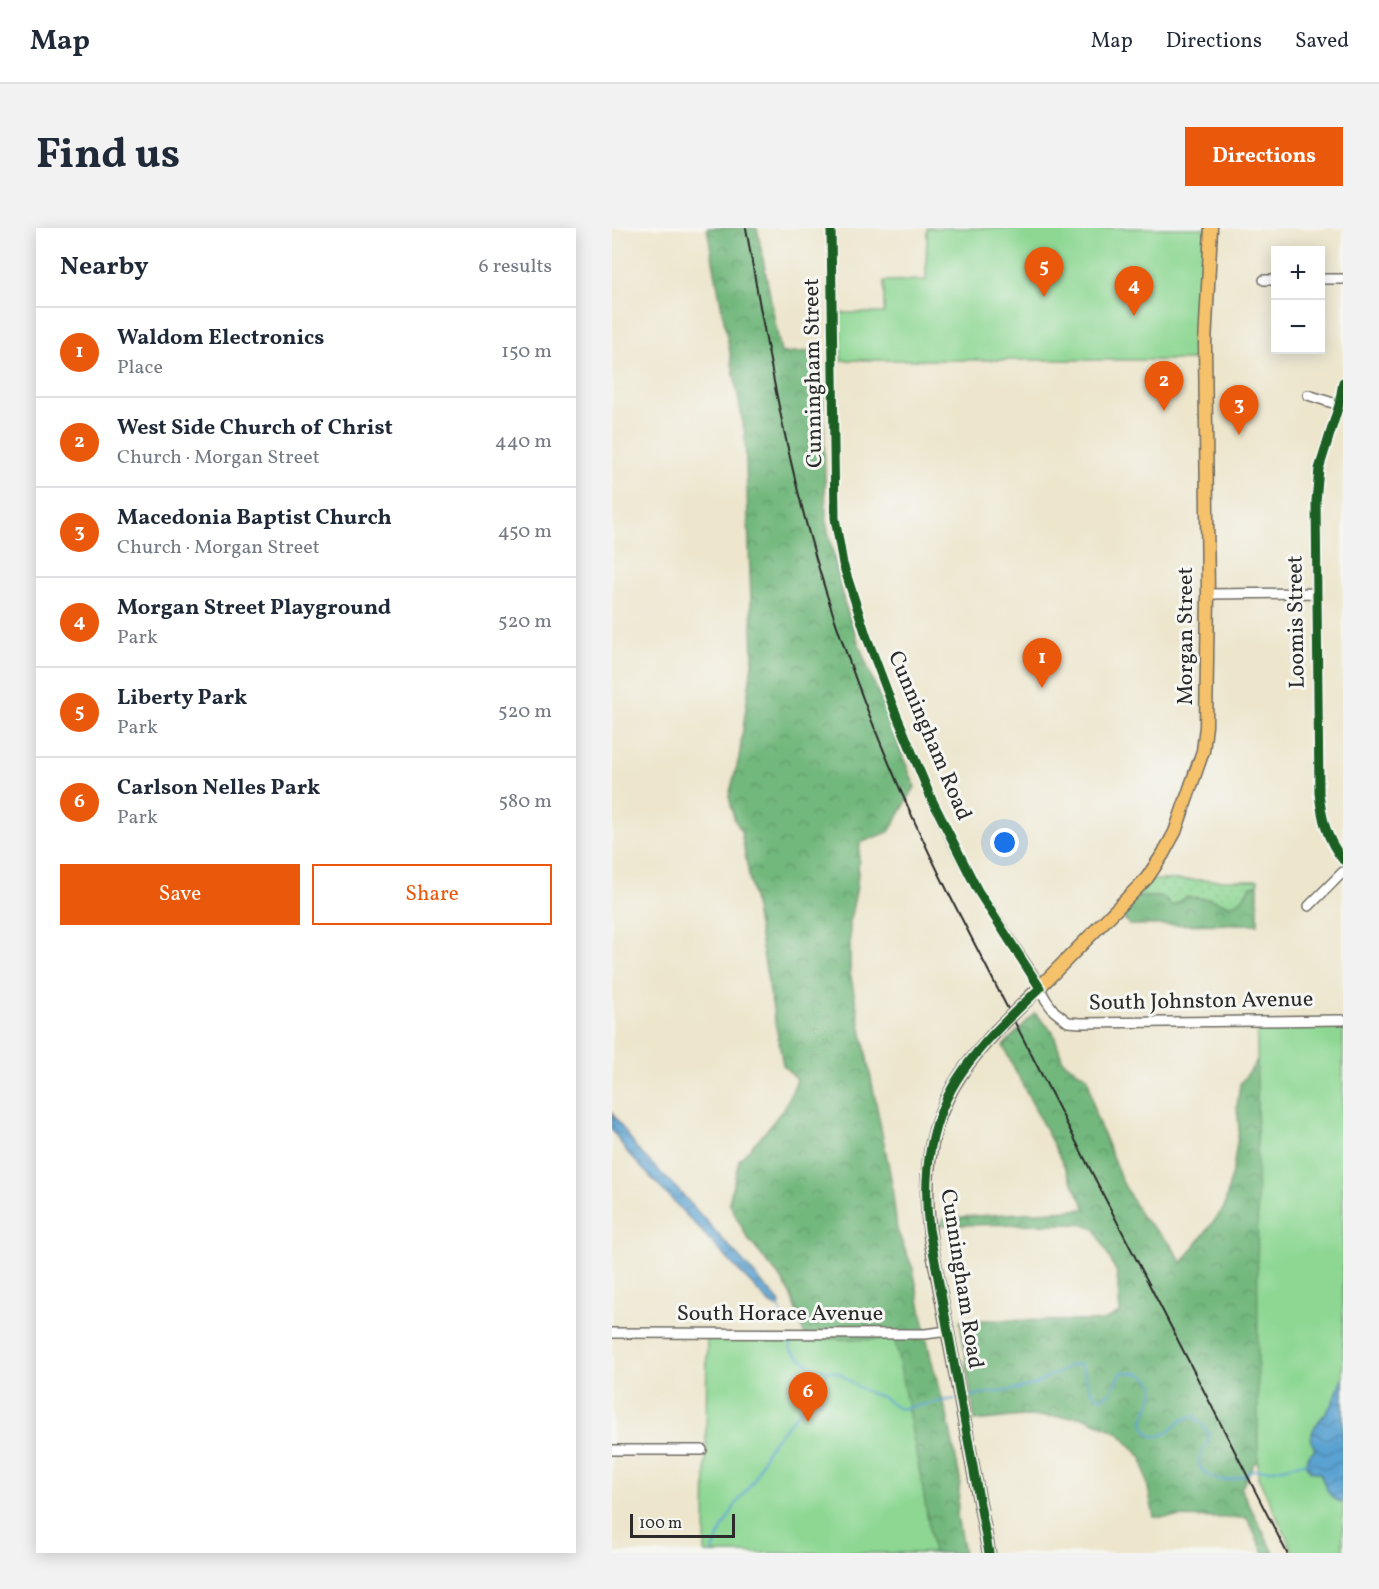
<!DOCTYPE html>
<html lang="en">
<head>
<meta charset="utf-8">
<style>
  :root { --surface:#fff; --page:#f2f2f3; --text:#1f2937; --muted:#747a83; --line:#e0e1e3; --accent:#ea580c }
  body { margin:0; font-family:Vollkorn,serif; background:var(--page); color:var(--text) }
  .controls { position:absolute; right:18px; top:18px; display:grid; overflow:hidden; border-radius:0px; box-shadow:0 3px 15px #0003 }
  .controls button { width:54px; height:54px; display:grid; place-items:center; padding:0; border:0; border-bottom:2px solid var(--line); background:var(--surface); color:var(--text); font:30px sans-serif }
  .scale { position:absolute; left:18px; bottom:15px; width:105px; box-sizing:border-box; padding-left:6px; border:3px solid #2b2b2b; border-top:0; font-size:16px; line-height:21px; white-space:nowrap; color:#2b2b2b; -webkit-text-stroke:4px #f6f6f2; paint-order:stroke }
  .you { position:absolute; left:393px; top:615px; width:21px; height:21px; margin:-15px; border:4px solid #fff; border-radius:50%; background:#1a73e8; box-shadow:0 0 0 9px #1a73e833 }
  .badge { display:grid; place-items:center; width:39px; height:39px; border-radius:50%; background:var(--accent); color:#fff; font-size:20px; font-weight:700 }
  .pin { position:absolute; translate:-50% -50px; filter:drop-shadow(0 2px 3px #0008) }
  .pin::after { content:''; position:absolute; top:32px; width:21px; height:18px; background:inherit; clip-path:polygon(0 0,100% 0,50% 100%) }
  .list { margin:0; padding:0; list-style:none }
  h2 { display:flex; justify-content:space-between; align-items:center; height:78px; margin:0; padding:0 24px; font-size:26px }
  h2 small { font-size:20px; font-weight:400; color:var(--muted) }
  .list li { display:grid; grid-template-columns:39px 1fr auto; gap:18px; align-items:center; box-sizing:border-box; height:90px; padding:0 24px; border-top:2px solid var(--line) }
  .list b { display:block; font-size:22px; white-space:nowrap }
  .list p { margin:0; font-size:20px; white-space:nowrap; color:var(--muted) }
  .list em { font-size:20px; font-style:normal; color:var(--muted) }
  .actions { display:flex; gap:12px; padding:18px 24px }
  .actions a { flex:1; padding:14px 0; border:2px solid var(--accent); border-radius:0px; text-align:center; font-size:21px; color:var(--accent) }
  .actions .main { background:var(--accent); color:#fff }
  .map { position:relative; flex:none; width:731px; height:1325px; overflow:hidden; border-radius:0px }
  header { display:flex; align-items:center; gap:36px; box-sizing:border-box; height:84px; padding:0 30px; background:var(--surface); border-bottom:2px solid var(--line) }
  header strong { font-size:28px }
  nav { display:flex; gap:33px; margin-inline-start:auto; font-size:21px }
  .intro { display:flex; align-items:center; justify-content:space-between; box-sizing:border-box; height:144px; padding:0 36px }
  h1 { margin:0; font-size:42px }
  .button { padding:15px 27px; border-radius:0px; background:var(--accent); color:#fff; font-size:21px; font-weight:700 }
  main { display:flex; gap:36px; padding:0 36px }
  aside { flex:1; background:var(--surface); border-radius:0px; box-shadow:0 3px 15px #0003 }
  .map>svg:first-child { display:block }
  .grass { fill:url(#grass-dots); stroke:#5c815f; stroke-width:1.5 }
  .forest { fill:url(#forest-crowns); stroke:#4e7254; stroke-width:1.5 }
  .park { fill:#8dd793; stroke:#5c815f; stroke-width:1.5 }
  .water { fill:url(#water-waves); stroke:#42667e; stroke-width:1.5 }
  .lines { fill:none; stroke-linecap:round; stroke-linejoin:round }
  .stream { stroke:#5aa2d1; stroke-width:2 }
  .minor-casing { stroke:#6f6c64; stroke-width:12 }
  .major-casing { stroke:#6f6c64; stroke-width:15 }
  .minor { stroke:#fff; stroke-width:9 }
  .major { stroke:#f5c16b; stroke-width:12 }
  .rail { stroke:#2b2b2b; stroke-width:2 }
  .major-bridge-casing { stroke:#6f6c64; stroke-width:15; stroke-linecap:butt }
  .major-bridge { stroke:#f5c16b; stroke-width:12 }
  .cycleway-casing { stroke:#f6f6f2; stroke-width:13 }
  .cycleway { stroke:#1b5e20; stroke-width:9 }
  .labels { text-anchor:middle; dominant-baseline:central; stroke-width:6; stroke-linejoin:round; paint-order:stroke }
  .street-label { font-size:22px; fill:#2b2b2b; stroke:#f6f6f2 }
</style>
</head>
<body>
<header>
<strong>Map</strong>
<nav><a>Map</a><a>Directions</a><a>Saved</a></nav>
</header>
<div class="intro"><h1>Find us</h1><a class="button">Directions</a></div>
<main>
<aside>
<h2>Nearby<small>6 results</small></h2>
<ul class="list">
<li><span class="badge">1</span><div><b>Waldom Electronics</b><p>Place</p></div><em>150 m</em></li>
<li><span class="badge">2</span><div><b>West Side Church of Christ</b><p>Church · Morgan Street</p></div><em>440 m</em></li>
<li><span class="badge">3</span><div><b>Macedonia Baptist Church</b><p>Church · Morgan Street</p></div><em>450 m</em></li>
<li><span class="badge">4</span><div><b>Morgan Street Playground</b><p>Park</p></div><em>520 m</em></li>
<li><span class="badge">5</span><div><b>Liberty Park</b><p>Park</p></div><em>520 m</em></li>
<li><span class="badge">6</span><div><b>Carlson Nelles Park</b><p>Park</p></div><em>580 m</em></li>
</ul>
<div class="actions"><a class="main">Save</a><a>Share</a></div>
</aside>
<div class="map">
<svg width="731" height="1325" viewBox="0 0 731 1325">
  <defs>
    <pattern id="grass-dots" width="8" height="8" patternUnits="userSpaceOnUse" patternTransform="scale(1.5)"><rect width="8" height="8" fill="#8dd793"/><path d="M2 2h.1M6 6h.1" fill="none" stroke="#7ab97f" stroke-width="1.8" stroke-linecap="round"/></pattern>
    <pattern id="forest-crowns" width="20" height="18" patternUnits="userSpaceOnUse" patternTransform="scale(1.5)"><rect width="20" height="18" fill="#72b87d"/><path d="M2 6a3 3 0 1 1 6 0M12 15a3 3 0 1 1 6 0" fill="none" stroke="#5e9667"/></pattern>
    <pattern id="water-waves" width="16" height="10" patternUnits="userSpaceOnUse" patternTransform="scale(1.5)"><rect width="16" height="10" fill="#5aa2d1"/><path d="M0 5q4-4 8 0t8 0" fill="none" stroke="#4b84aa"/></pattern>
  </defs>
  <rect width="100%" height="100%" fill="#f6f6f2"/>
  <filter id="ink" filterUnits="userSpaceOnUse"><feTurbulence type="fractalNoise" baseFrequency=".0167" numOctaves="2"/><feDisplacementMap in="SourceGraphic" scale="12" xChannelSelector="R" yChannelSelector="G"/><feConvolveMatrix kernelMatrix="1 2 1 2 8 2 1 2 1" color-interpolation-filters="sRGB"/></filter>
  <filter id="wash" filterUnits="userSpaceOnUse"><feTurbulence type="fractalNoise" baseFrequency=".008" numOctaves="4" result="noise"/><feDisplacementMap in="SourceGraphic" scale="24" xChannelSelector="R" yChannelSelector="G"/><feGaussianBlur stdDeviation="1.35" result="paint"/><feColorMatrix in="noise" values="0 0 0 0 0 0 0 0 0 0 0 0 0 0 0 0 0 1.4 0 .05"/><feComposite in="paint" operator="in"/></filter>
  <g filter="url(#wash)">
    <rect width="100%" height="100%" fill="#ede6cd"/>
    <!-- grass -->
    <path class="grass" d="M 540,652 L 646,652 L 646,657 L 639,658 L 630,671 L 618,678 L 598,671 L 560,678 L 550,669 L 525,669 Z"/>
    <!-- forest -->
    <path class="forest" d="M 95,0 L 145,0 L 169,125 L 202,123 L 210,137 L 214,294 L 232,374 L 252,430 L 303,559 L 277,604 L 248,615 L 245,658 L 238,692 L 238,745 L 279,950 L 285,1002 L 301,1041 L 319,1131 L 335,1187 L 348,1251 L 345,1288 L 352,1325 L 165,1325 L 198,1122 L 179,1068 L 170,1052 L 136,1011 L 117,975 L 127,932 L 153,904 L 173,879 L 185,852 L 171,837 L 129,603 L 122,590 L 117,568 L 127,530 L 141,429 L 133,206 Z
      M 646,657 L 646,696 L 517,697 L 509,686 L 525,669 L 550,669 L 560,678 L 575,669 L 598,671 L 618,678 L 630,671 L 639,658 Z
      M 423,785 L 441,804 L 451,833 L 476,850 L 483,886 L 510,953 L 529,988 L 559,1017 L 570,1035 L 612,980 L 621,941 L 627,902 L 625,879 L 628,856 L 641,839 L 652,819 L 731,916 L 661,1229 L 642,1235 L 629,1261 L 662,1325 L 652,1325 L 635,1290 L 542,1289 L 530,1230 L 507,1205 L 472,1189 L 409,1188 L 363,1193 L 348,1092 L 491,1093 L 508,1085 L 505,1045 L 483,1001 L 469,996 L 328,997 L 333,990 L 474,981 L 391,818 Z"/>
    <!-- park -->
    <path class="park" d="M 315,0 L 596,0 L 589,132 L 229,132 L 228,85 L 272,85 L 272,53 L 314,52 Z
      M 731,797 L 731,1325 L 682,1325 L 646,1249 L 645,798 Z
      M 95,1109 L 283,1112 L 311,1262 L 321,1325 L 93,1325 Z"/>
    <!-- water -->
    <path class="water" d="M 0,885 L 26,922 L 69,965 L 168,1075 L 167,1080 L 158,1076 L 15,924 L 0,902 Z
      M 731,1148 L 731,1275 C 715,1269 714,1259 708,1245 L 698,1243 L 698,1240 L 696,1240 L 694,1233 L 696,1231 L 695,1229 L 703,1221 C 692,1203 709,1193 718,1179 C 724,1170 726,1158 731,1148 Z"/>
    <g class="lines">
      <!-- stream -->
      <path class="stream" d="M 167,1079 L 173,1093
        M 178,1113 L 179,1122 L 200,1139 L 228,1145 L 238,1154 L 257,1165 L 270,1169 L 287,1181 L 343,1171
        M 351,1169 L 405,1161 L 424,1156 L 437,1148 L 447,1145 L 456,1138 L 468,1136 C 478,1148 470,1158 488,1170 L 498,1165 L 510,1144 C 525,1144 533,1144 542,1157 C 541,1164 541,1171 538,1177 C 531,1192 526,1195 540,1208 C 559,1211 563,1190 582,1188 L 596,1204 L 597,1213 L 590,1223 L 587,1232 L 588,1239 L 598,1249 L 608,1252 L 620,1252 L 633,1247 L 640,1242 L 662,1242 L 696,1234
        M 100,1325 L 110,1301 L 124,1276 L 142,1252 L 156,1220 L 190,1180 L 215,1144"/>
    </g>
  </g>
  <g filter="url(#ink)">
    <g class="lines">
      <defs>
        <path id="minor" d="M 219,0 L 223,290 L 231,336 L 254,407 L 280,476 L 319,570 L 341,615 L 366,663 L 420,745 L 434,772 L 442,783 L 456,794 L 469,795 L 731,792
          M 708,51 L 731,51
          M 652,52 L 664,52
          M 731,154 L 727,177 L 707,241 L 704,273 L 707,565 C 710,591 714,610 731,632
          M 696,167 L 727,177
          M 596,366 L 704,365
          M 697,678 L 731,644
          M 0,1105 L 313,1106 L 336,1103
          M 0,1222 L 90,1222"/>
        <path id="major" d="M 414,773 L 535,650 L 551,626 L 563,604 L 591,523 L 594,498 L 596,366 L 593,116 L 599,0
          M 377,1325 L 319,1014 C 310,955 315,896 349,846 C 359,830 372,817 384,803"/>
      </defs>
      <!-- minor casing -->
      <use href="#minor" class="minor-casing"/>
      <!-- major casing -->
      <use href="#major" class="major-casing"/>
      <!-- minor -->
      <use href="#minor" class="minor"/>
      <!-- major -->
      <use href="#major" class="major"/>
      <!-- rail -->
      <path class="rail" d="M 134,0 C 152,101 169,203 196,302 C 230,429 279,549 337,666 L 675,1325"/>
      <defs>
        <path id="major-bridge" d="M 384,803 L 414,773"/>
      </defs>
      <!-- major-bridge casing -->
      <use href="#major-bridge" class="major-bridge-casing"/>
      <!-- major-bridge -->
      <use href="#major-bridge" class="major-bridge"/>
      <defs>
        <path id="cycleway" d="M 219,0 L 223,290 L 231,336 L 254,407 L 280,476 L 319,570 L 366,663 L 428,760 C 401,786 372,812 350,844 C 318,890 310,946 317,1001 L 377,1325
          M 731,154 L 727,177 L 707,241 L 704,273 L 707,565 C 710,591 714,610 731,632"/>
      </defs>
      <!-- cycleway casing -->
      <use href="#cycleway" class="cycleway-casing"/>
      <!-- cycleway -->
      <use href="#cycleway" class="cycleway"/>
    </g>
  </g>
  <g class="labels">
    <!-- street labels -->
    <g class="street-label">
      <text transform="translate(202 145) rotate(-91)">Cunningham Street</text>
      <text transform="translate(685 394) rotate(-91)">Loomis Street</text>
      <text transform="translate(574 408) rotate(-90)">Morgan Street</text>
      <text transform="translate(317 508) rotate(67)">Cunningham Road</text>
      <text transform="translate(589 774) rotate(-1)">South Johnston Avenue</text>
      <text transform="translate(349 1051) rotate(81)">Cunningham Road</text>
      <text x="168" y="1086">South Horace Avenue</text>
    </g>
  </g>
</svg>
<div class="controls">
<button>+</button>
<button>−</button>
</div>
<div class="scale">100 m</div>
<div class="you"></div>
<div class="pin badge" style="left:430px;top:460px">1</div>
<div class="pin badge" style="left:552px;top:183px">2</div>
<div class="pin badge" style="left:627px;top:207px">3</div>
<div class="pin badge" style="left:522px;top:88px">4</div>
<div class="pin badge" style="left:432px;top:69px">5</div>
<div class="pin badge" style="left:196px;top:1194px">6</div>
</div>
</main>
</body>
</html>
